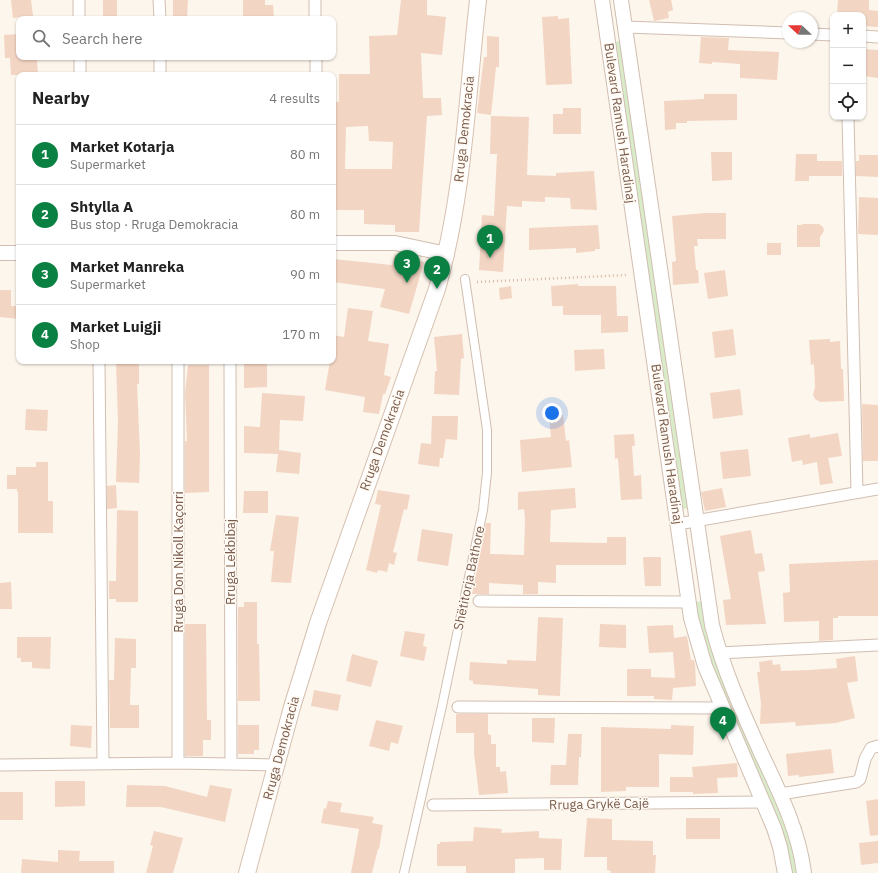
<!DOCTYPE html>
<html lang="en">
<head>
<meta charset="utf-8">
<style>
  :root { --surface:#fff; --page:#f2f2f2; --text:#222; --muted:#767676; --line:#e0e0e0; --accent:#0b8043 }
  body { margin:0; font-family:"IBM Plex Sans",sans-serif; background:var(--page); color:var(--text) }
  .controls { position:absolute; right:12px; top:12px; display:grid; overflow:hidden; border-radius:8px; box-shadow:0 1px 3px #0004 }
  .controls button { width:36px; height:36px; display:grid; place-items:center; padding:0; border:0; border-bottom:1px solid var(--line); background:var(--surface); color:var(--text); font:20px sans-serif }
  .compass { position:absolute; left:782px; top:12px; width:36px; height:36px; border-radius:50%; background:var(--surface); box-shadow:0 1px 3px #0004; rotate:292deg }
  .you { position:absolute; left:552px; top:413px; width:14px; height:14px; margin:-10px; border:3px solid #fff; border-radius:50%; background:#1a73e8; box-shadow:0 0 0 6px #1a73e833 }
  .badge { display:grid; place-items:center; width:26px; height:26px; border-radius:50%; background:var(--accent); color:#fff; font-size:13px; font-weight:700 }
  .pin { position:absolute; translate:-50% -33px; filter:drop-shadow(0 1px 2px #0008) }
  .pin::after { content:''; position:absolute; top:21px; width:14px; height:12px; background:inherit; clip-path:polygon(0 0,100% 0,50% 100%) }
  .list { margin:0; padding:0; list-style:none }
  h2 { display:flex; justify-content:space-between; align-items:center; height:52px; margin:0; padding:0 16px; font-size:17px }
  h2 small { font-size:13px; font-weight:400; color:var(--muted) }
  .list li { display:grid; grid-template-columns:26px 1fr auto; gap:12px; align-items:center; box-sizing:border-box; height:60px; padding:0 16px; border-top:1px solid var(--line) }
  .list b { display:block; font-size:15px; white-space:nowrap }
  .list p { margin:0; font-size:13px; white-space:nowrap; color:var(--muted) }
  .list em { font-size:13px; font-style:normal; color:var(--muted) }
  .icon { flex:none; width:22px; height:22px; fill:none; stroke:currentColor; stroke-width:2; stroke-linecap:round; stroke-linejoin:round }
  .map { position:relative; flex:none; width:878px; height:873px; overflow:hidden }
  .search { position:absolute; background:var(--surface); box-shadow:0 1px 3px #0004; left:16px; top:16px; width:320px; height:44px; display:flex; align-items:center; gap:10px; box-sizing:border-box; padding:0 14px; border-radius:8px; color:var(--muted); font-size:15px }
  .panel { position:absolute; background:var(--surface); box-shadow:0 1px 3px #0004; left:16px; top:72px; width:320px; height:292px; border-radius:8px }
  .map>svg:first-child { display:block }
  .green { fill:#d8ecc9 }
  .building { fill:#f3d5c3; fill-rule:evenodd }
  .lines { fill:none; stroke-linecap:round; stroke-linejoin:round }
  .pedestrian-casing { stroke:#d1beb0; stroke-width:10 }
  .minor-casing { stroke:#d1beb0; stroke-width:13 }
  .tertiary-casing { stroke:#d1beb0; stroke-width:16 }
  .secondary-casing { stroke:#d6c0b0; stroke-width:18 }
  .path { stroke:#d9b8a5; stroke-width:2.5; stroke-dasharray:1 3; stroke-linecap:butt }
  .pedestrian { stroke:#fff; stroke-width:8 }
  .minor { stroke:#fff; stroke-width:11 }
  .tertiary { stroke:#fff; stroke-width:14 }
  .secondary { stroke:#fff; stroke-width:16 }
  .labels { text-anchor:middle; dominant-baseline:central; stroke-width:3; stroke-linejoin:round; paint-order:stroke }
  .street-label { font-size:13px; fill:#7a5c4d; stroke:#fffaf3 }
</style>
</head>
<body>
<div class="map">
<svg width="878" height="873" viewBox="0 0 878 873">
  <rect width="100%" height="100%" fill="#fdf6ec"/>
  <!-- green -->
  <path class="green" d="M 621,41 L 690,508 L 682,509 L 666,391 L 613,42 Z
    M 703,601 L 790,832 L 799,873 L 792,873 C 788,841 773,811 760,781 C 736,723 708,665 695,602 Z"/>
  <!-- building -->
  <path class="building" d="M 11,0 L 31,0 L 33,16 L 13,18 Z
    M 103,0 L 117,0 L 117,19 L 103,19 Z
    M 173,0 L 188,0 L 187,19 L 173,19 Z
    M 243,0 L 265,0 L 265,5 L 273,5 L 274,19 L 243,19 Z
    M 401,0 L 427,0 L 427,15 L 446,17 L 442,55 L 421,53 L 423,98 L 441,98 L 442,115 L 427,116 L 419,232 L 395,232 L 395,225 L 364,224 L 364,210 L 333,210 L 333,102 L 339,102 L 339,74 L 370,74 L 369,36 L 397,35 ZM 368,126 L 369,141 L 393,142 L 392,169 L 345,169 L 346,127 Z
    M 649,0 L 671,0 L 673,10 L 668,12 L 669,18 L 654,21 Z
    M 838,0 L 869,0 L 869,10 L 878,11 L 878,27 L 863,26 L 863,15 L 837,15 Z
    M 558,16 L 558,19 L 569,18 L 572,84 L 546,85 L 542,17 Z
    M 19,34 L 19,57 L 30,57 L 30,60 L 37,60 L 38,75 L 11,75 L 10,58 L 5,58 L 4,35 Z
    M 487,36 L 499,37 L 499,67 L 496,67 L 491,115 L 477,113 L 484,57 L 487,57 Z
    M 701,37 L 729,38 L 728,50 L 779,52 L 777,80 L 740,78 L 740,64 L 712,62 L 712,64 L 699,63 Z
    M 863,49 L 878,50 L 878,78 L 863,76 Z
    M 704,94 L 737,94 L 737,120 L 687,121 L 687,123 L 676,123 L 676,129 L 665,130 L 664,101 L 704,99 Z
    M 563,108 L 581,108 L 581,134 L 553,134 L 553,114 L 563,114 Z
    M 491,116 L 529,117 L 527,175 L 556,176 L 556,173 L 594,171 L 597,210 L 571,209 L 570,198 L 545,197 L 545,202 L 522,201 L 522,207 L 507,206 L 503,272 L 479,270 L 482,215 L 494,216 L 497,154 L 490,154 Z
    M 711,152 L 732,152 L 732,180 L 712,181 Z
    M 796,154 L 817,154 L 817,161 L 842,161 L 842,176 L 809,176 L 809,181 L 795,181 Z
    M 859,155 L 878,155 L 878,177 L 856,176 L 856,161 L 859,161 Z
    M 859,197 L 878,198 L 878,235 L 858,234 Z
    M 705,213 L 726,213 L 726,239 L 697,239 L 698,246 L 694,246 L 696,270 L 698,270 L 699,283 L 673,285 L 672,262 L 676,261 L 672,216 Z
    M 802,224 L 819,224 L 823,227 L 824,231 L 820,237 L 820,247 L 797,247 L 797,225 L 802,225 Z
    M 598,225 L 600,249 L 595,249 L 595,251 L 576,253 L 576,248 L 529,250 L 529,228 Z
    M 767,243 L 781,243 L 781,255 L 767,255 Z
    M 395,254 L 424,262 L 409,314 L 380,307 L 385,289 L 333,282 L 333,259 L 392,265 Z
    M 725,270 L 728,296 L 708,299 L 704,273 Z
    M 578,284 L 578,286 L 616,286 L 617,316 L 628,316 L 628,332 L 601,333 L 601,315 L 563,315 L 563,306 L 552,306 L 551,286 Z
    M 511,286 L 512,298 L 500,300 L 499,288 Z
    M 0,290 L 11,290 L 11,306 L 19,306 L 19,319 L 0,317 Z
    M 348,308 L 373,311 L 368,341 L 389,344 L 384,375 L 391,377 L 385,394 L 383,394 L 379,414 L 363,412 L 365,397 L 325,390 L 330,361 L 333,361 L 333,335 L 344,337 Z
    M 733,329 L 736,355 L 715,358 L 712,332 Z
    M 462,334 L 464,358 L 461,359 L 459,395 L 434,394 L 435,371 L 437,371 L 434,337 Z
    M 830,339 L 830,342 L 840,341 L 841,369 L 843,369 L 844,401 L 820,402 L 815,399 L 813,395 L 815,387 L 814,364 L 811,365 L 809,340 Z
    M 604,349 L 605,369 L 575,371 L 574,350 Z
    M 116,361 L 139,361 L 139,384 L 137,384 L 140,454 L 139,483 L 116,482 L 118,422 Z
    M 244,361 L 267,361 L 267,387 L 244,388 Z
    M 188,365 L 209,365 L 209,492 L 185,493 L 185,441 L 187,441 L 185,393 Z
    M 740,389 L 743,415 L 713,419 L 710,393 Z
    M 262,393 L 305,396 L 303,421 L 280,420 L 279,450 L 301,453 L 299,474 L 276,472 L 278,454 L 244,453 L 244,426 L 260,427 Z
    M 862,404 L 878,405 L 878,461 L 863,461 Z
    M 26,409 L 48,410 L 47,431 L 25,430 Z
    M 563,415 L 566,441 L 569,440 L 572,467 L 522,472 L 520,440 L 551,437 L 549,417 Z
    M 432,416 L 458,416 L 457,440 L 446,439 L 443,458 L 440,458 L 439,467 L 418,464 L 421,443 L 431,444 Z
    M 838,433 L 842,456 L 828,458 L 833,483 L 820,485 L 817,462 L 803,465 L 802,460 L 792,462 L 788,438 L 810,434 L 810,438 Z
    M 634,434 L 635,446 L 632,446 L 634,476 L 641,475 L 642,499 L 621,500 L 618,458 L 615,459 L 614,435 Z
    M 748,449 L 751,476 L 723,479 L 720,452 Z
    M 36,462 L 48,462 L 48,501 L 53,501 L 53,533 L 18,533 L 18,492 L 17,492 L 17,489 L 7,489 L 7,475 L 16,475 L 16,467 L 36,467 Z
    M 116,485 L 117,508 L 107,509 L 107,486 Z
    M 575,488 L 576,508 L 551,510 L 550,542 L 607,543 L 607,537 L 626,537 L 626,565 L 556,565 L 556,583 L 538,582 L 538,594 L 523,594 L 523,585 L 489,583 L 489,594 L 472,594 L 486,523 L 491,523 L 490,554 L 524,555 L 525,519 L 524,509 L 518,510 L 518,492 Z
    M 722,488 L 726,507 L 705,511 L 701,492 Z
    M 378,490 L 410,495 L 407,510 L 404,509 L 393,552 L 397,553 L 394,565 L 389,563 L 387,572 L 378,570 L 377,573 L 366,570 L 381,505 L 375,504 Z
    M 244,491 L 268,491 L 268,513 L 243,513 Z
    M 117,510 L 138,511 L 138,602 L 116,602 L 116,599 L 109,599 L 109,581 L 116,581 Z
    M 276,515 L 299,517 L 291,583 L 271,582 L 274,551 L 270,551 Z
    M 422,529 L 453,534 L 448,566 L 417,561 Z
    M 751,530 L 755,554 L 762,553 L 765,571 L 758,572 L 766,624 L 726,625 L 723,600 L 731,599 L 720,536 Z
    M 643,557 L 661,557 L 661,586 L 645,586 Z
    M 878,560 L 878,616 L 838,616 L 838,618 L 833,618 L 833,640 L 819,641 L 819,621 L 784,622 L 783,593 L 790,592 L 789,564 Z
    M 11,582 L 12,609 L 0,609 L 0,583 Z
    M 244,602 L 257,602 L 257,644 L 259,644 L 260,701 L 238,701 L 238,607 L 244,607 Z
    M 538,617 L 563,618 L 560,696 L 538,695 L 538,689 L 473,684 L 473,681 L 469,680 L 470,662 L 507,664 L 507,660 L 536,661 Z
    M 185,624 L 206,624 L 207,720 L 211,720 L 211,740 L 203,740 L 203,756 L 185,756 Z
    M 600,624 L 626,625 L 626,648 L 599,647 Z
    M 673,625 L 674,638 L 687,636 L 691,660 L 694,660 L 695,663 L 696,686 L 673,688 L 672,700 L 654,699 L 654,696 L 627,696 L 627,669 L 651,669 L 651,677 L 675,678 L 673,652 L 649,653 L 647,626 Z
    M 405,631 L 425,634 L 423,646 L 427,647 L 424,661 L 400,656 Z
    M 17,637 L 51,637 L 50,669 L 32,668 L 32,662 L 21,662 L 21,658 L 17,658 Z
    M 115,638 L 136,639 L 136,668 L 131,668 L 130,705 L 139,705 L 139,728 L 110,728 L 109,680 L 114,680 Z
    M 352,654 L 378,661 L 371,687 L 346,681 Z
    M 855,656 L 858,681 L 847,683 L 855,718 L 836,723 L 796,726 L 795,722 L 760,724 L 761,703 L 757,672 L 760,672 L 759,662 L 772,660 L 773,665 L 780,664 L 781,671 L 809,670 L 837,668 L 836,659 Z
    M 314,690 L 341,695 L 338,711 L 311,706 Z
    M 456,714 L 488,714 L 488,734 L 491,735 L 491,744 L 496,744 L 496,767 L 500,767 L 500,772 L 506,771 L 508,793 L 479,795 L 474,753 L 474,733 L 456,733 Z
    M 532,718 L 555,718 L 554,743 L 532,742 Z
    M 376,720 L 403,726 L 398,744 L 391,742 L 389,751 L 369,746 Z
    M 71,725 L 92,726 L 91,748 L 70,746 Z
    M 238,725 L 259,725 L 259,750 L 254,750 L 254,754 L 238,754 Z
    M 671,725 L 694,726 L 693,755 L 659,754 L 659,787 L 626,787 L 626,791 L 601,792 L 601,727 L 671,729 Z
    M 568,734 L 582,734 L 581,757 L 579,757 L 578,785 L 550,785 L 551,765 L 566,765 Z
    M 831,749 L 834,773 L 799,777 L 799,775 L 788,776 L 786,754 Z
    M 737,763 L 738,777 L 717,778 L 718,793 L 693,794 L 693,792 L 670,792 L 670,777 L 693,777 L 692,767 Z
    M 55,781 L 85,781 L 85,806 L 55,807 Z
    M 127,785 L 165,786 L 207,797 L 210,785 L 232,789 L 225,822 L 161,807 L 126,807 Z
    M 0,792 L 23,792 L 23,820 L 0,820 Z
    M 878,799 L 878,835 L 870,836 L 866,801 Z
    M 328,801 L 342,803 L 340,812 L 374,817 L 372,823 L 383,825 L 379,849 L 378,849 L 372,873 L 351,873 L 359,829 L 321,823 L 324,808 L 326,809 Z
    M 587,818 L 612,819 L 612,840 L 653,841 L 653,855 L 656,855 L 655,873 L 610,873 L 611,871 L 607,870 L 607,857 L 584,857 Z
    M 686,818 L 720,818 L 720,839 L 686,839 Z
    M 474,827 L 502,829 L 501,833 L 539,831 L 539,838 L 562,839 L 561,870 L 544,870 L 544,858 L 515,859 L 515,873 L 466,873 L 466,866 L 437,866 L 437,844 L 440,844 L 440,842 L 473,841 Z
    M 154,831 L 183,838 L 173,873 L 146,873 L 153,846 L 150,845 Z
    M 878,841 L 878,863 L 861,865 L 859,843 Z
    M 58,850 L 80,851 L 79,861 L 114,861 L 114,873 L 21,873 L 22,859 L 58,862 Z"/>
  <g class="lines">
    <defs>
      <path id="pedestrian" d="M 404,873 L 442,706 L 483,510 L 487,473 L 487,430 L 465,279"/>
      <path id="minor" d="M 79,0 L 79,19
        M 159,0 L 160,19
        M 315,0 L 315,19
        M 626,27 L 788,33
        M 812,34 L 833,35
        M 863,36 L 878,37
        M 80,57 L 80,75
        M 160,57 L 160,75
        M 316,57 L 316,75
        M 848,117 L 857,491
        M 99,361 L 103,764
        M 178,361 L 178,763
        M 230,361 L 231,763
        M 678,524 L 878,489
        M 479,601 L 688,602
        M 719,653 L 878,645
        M 458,707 L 722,708
        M 0,765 L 178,763 L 276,765
        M 780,794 L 856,782 L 860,779 L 865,759 L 871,748 L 878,746
        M 433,805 L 764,802"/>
      <path id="tertiary" d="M 602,0 L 691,618 L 705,666 L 774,828 L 780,847 L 785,873
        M 621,0 L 712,625 C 723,669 742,711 761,753 C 779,791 799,831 804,873
        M 333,243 L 395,243 L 447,254
        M 0,253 L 19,253"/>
      <path id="secondary" d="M 247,873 L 292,707 L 318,623 L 437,289 C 464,195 467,96 478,0"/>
    </defs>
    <!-- pedestrian casing -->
    <use href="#pedestrian" class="pedestrian-casing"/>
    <!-- minor casing -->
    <use href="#minor" class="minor-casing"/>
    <!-- tertiary casing -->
    <use href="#tertiary" class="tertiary-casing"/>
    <!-- secondary casing -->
    <use href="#secondary" class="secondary-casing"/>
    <!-- path -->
    <path class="path" d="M 477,282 L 627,275"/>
    <!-- pedestrian -->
    <use href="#pedestrian" class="pedestrian"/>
    <!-- minor -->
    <use href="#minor" class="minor"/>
    <!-- tertiary -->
    <use href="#tertiary" class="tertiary"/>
    <!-- secondary -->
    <use href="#secondary" class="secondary"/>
  </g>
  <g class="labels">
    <!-- street labels -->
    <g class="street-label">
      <text transform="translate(620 123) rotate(82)">Bulevard Ramush Haradinaj</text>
      <text transform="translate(464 129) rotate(-84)">Rruga Demokracia</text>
      <text transform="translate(382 440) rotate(-70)">Rruga Demokracia</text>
      <text transform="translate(667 444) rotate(82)">Bulevard Ramush Haradinaj</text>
      <text transform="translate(178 562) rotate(-90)">Rruga Don Nikoll Kaçorri</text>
      <text transform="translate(230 562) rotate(-90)">Rruga Lekbibaj</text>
      <text transform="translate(469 578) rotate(-78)">Shëtitorja Bathore</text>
      <text transform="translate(281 748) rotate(-75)">Rruga Demokracia</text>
      <text transform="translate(599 804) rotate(-1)">Rruga Grykë Cajë</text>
    </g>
  </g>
</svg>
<div class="controls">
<button>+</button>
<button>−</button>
<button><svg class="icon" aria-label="locate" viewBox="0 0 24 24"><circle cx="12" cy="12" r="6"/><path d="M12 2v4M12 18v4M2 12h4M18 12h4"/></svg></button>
</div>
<svg class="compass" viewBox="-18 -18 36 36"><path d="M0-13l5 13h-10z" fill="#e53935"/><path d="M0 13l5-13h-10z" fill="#767676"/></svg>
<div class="you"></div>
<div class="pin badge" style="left:490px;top:258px">1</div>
<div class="pin badge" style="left:437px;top:289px">2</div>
<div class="pin badge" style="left:407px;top:283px">3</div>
<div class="pin badge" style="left:723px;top:740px">4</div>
<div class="search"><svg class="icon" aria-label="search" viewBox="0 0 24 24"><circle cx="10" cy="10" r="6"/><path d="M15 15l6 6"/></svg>Search here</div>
<section class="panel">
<h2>Nearby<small>4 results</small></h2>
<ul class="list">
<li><span class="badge">1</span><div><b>Market Kotarja</b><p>Supermarket</p></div><em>80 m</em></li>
<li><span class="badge">2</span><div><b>Shtylla A</b><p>Bus stop · Rruga Demokracia</p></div><em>80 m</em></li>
<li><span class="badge">3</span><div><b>Market Manreka</b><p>Supermarket</p></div><em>90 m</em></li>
<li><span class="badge">4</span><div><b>Market Luigji</b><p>Shop</p></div><em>170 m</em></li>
</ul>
</section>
</div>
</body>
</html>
